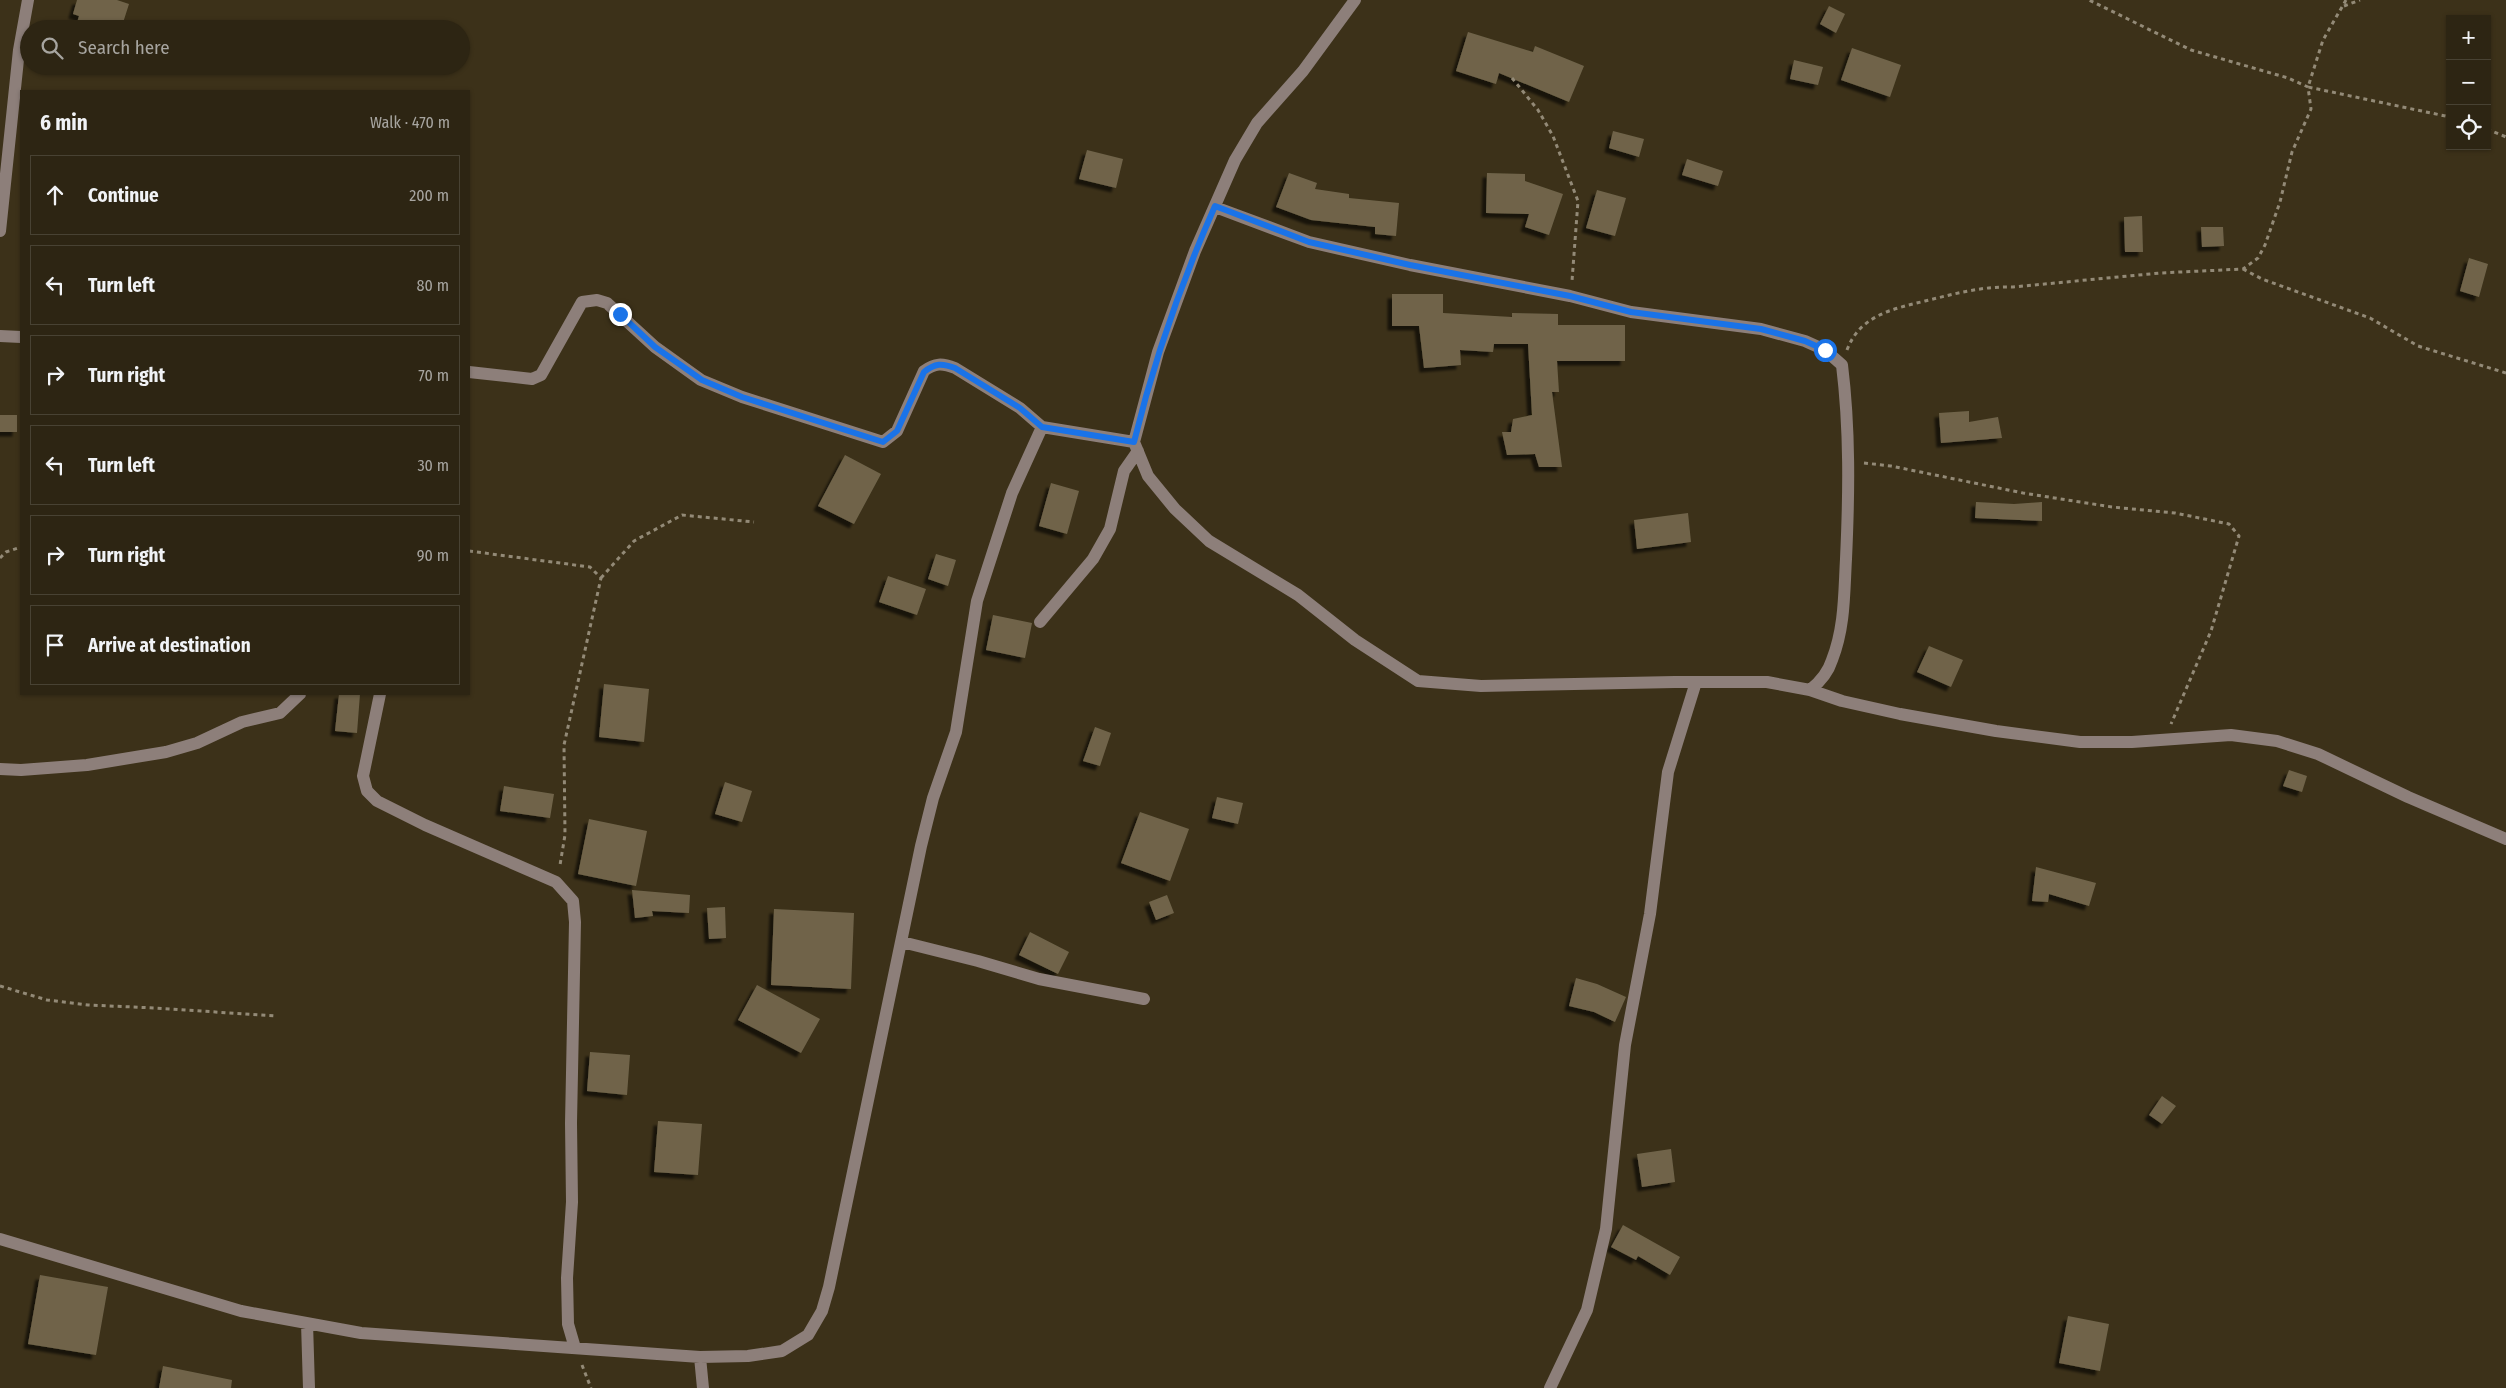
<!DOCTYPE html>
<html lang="en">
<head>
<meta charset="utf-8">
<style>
  :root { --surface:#2d2513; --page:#393121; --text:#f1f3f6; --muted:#a7a5a0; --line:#484233 }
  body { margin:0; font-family:"Fira Sans Condensed",sans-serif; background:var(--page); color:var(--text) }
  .controls { position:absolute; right:15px; top:15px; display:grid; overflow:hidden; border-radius:0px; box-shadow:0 1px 4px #0004 }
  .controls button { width:45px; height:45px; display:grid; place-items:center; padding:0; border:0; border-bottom:1px solid var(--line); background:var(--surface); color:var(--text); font:25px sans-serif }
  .stop { position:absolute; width:15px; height:15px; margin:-11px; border:4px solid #1a73e8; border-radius:50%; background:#fff }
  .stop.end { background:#1a73e8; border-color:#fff; box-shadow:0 1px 5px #0008 }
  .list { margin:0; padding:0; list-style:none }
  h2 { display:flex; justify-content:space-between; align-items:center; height:65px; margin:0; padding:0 20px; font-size:21px }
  h2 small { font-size:16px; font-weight:400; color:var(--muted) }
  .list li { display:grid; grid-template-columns:32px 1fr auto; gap:15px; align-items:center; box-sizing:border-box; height:80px; margin:0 10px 10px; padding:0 10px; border:1px solid var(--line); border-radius:0px }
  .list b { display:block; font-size:19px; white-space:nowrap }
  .list em { font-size:16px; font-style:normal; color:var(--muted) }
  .icon { flex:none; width:28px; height:28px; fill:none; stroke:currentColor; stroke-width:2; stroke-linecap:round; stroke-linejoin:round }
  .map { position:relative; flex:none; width:2506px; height:1388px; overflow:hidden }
  .search { position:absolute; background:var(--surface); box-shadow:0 1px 4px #0004; left:20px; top:20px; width:450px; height:55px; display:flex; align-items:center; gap:12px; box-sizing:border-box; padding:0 18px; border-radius:28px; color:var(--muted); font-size:19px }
  .panel { position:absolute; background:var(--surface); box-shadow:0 1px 4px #0004; left:20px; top:90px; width:450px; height:605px; border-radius:0px }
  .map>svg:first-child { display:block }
  .building { fill:#6f644a; filter:url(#shadow) }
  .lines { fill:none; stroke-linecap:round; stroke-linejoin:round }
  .path { stroke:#938a77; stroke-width:3; stroke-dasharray:4 4; stroke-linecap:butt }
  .minor { stroke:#8d7f7a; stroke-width:12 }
  .route { stroke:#1a73e8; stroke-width:6 }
</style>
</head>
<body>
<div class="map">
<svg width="2506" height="1388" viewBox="0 0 2506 1388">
  <defs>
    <filter id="shadow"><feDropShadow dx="-4.5" dy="4.5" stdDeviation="1" flood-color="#0009"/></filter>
  </defs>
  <rect width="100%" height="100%" fill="#3c3119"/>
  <!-- building -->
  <path class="building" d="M 77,0 L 117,0 L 129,4 L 121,29 L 75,29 L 79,16 L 73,14 Z
    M 1829,6 L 1845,14 L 1836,33 L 1820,24 Z
    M 1468,32 L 1533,52 L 1535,46 L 1584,66 L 1569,102 L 1499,73 L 1496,84 L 1456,71 Z
    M 1852,48 L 1901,65 L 1890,97 L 1841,80 Z
    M 1794,60 L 1823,67 L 1818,85 L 1790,79 Z
    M 1613,131 L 1644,139 L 1639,157 L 1609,148 Z
    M 1087,150 L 1123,159 L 1116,188 L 1079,179 Z
    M 1687,159 L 1723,171 L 1718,186 L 1682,175 Z
    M 1289,173 L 1317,183 L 1315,189 L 1349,194 L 1349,198 L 1399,203 L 1396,236 L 1375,234 L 1375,227 L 1311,220 L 1276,207 Z
    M 1487,173 L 1525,174 L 1525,181 L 1563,194 L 1549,235 L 1525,227 L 1529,214 L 1486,213 Z
    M 1597,190 L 1626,198 L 1615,236 L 1586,228 Z
    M 2142,216 L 2143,252 L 2125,252 L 2124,217 Z
    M 2201,227 L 2223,227 L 2224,246 L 2202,247 Z
    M 2469,258 L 2488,264 L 2479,297 L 2460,291 Z
    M 1392,294 L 1443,294 L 1443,313 L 1512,317 L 1512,313 L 1558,314 L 1558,325 L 1625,325 L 1625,361 L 1557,361 L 1559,392 L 1552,392 L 1562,467 L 1539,467 L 1535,454 L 1507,455 L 1502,432 L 1511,432 L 1513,419 L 1532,415 L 1528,344 L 1494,344 L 1493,352 L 1460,350 L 1461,365 L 1424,368 L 1419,326 L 1392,326 Z
    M 1969,411 L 1969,422 L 1998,417 L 2002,438 L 1941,443 L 1939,413 Z
    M 0,415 L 17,415 L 17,432 L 0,432 Z
    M 845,455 L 881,474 L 854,524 L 818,506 Z
    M 1051,483 L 1079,491 L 1067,534 L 1039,526 Z
    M 1976,502 L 2014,504 L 2042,502 L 2042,521 L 1975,518 Z
    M 1688,513 L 1691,542 L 1637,549 L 1634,520 Z
    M 936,554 L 956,560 L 948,586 L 928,579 Z
    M 888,576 L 926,589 L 917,615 L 879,602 Z
    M 993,615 L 1032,623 L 1025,658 L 986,650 Z
    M 1929,646 L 1963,660 L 1951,687 L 1917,672 Z
    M 604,684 L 649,689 L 644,742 L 599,737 Z
    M 339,694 L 360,694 L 357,733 L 335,731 Z
    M 1095,727 L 1111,733 L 1100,766 L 1083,761 Z
    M 2289,770 L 2307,776 L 2302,792 L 2283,786 Z
    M 725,782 L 752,791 L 742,822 L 715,814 Z
    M 504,786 L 554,794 L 550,818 L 500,811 Z
    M 1217,797 L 1243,803 L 1238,824 L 1212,818 Z
    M 1140,812 L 1189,829 L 1170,881 L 1121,863 Z
    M 589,819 L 647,831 L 636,886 L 578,874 Z
    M 2036,867 L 2096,883 L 2089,906 L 2049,894 L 2048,902 L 2032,901 Z
    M 632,890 L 690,895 L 689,913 L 652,911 L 653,916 L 635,918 Z
    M 1167,895 L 1174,913 L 1156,920 L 1149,902 Z
    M 725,907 L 726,938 L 709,939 L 707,908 Z
    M 774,909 L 854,913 L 851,989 L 771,985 Z
    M 1030,932 L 1069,952 L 1058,974 L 1019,955 Z
    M 1576,978 L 1597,984 L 1626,997 L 1615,1022 L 1594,1012 L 1569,1006 Z
    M 757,985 L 820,1019 L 801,1053 L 738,1020 Z
    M 590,1052 L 630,1055 L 627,1095 L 587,1091 Z
    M 2162,1096 L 2176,1106 L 2162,1124 L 2149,1115 Z
    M 658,1121 L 702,1124 L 698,1175 L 654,1172 Z
    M 1671,1149 L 1675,1182 L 1642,1187 L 1637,1154 Z
    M 1623,1225 L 1680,1257 L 1670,1275 L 1638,1256 L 1636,1260 L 1611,1247 Z
    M 40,1275 L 108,1287 L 96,1355 L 28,1344 Z
    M 2068,1316 L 2109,1324 L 2100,1371 L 2059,1363 Z
    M 163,1366 L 232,1380 L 231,1388 L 159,1388 Z"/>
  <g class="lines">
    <!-- path -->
    <path class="path" d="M 2346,0 L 2323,40 L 2308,87 L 2450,117
      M 2344,6 L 2360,0
      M 1512,78 L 1538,110 L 1553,136 L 1578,201 L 1572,281
      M 2487,129 L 2506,137
      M 2243,269 L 2262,279 L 2370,318 L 2418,346 L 2506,373
      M 1847,350 C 1860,315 1893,309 1925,301 C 1954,294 1982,286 2013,287 L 2160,273 L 2243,269 L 2258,258 L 2265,245 L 2280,202 L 2292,152 L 2311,109 L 2308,87 L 2288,78 L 2191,50 L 2089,0
      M 1864,463 L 1891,466 L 2023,493 L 2112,507 L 2175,513 L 2229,524 L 2239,536 L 2211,631 L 2171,724
      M 469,551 L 590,567 L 601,578 L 564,745 L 565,835 L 560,865
      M 0,558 L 6,552 L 21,547
      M 601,578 L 634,541 L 682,515 L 754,522
      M 0,986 L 47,1000 L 88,1005 L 155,1008 L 276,1016
      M 582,1365 L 591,1388"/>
    <!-- minor -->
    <path class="minor" d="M 1215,207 L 1309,242 L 1410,265 L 1570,296 L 1631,312 L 1761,329 L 1805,341 L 1825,350 L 1842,365 C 1850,430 1849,494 1846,559 C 1844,593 1845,627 1832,660 C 1828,673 1820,682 1810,690
      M 0,231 L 19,50 L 28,0
      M 0,336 L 21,337
      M 469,372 L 532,379 L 541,375 L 582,302 L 597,300 L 607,303 L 655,347 L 701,380 L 742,397 L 883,442 L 897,431 L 924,371 C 935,363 942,363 955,368 L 1020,408 L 1042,427 L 1134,442 L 1148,476 L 1175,509 L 1209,541 L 1298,595 L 1355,640 L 1418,681 L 1481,686 L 1675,682 L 1767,682 L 1810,690 L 1842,701 L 1900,714 L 1996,731 L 2080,742 L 2132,742 L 2231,735 L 2277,741 L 2318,754 L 2408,797 L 2506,839
      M 1134,442 L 1158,352 L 1195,251 L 1235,160 L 1257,123 L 1303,71 L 1355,0
      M 1040,622 L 1093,559 L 1110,529 L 1124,471 L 1138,451
      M 380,694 L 363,776 L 367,791 L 377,801 L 425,825 L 556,882 L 573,901 L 575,922 L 571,1123 L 572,1202 L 567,1278 L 568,1324 L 575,1348
      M 0,769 L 21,770 L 87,765 L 166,752 L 197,743 L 242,722 L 280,713 L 300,694
      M 902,942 L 978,961 L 1039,979 L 1144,999
      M 0,1239 L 241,1311 L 361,1333 L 700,1357 L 748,1356 L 782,1351 L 808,1335 L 822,1311 L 829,1287 L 921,846 L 933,798 L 956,732 L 977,601 L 1012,493 L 1042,427
      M 307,1323 L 309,1388
      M 700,1357 L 703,1388
      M 1550,1388 L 1587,1310 L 1606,1229 L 1625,1045 L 1650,914 L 1668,772 L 1696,682"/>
  </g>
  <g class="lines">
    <!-- route -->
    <path class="route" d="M 620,314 L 655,347 L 702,380 L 742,397 L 883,442 L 897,431 L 924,372 C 935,363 942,363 955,368 L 1020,408 L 1042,427 L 1134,442 C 1154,360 1181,283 1215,206 L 1309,242 L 1410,265 L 1570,296 L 1631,312 L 1761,329 L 1805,341 L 1825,350"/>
  </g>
</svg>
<div class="controls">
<button>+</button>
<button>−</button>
<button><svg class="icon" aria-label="locate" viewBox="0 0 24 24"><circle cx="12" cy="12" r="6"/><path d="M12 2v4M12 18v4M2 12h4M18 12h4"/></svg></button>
</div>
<div class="stop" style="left:1825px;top:350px"></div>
<div class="stop end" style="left:620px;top:314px"></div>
<div class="search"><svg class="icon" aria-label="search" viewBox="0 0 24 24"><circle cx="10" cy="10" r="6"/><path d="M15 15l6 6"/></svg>Search here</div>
<section class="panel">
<h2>6 min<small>Walk · 470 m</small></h2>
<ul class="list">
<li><svg class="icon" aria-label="ahead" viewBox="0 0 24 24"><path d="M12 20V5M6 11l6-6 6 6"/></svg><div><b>Continue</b></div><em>200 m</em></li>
<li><svg class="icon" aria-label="left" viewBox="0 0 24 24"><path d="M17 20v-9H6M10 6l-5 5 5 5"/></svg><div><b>Turn left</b></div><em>80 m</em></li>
<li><svg class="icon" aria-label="right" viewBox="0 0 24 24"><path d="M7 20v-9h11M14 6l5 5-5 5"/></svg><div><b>Turn right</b></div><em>70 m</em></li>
<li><svg class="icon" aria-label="left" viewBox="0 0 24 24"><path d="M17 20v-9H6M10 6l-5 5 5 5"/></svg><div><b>Turn left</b></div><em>30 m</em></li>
<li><svg class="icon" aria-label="right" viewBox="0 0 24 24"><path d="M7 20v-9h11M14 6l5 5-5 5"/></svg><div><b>Turn right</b></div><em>90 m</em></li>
<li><svg class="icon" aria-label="arrive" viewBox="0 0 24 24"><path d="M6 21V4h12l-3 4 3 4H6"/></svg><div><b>Arrive at destination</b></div></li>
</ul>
</section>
</div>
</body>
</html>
